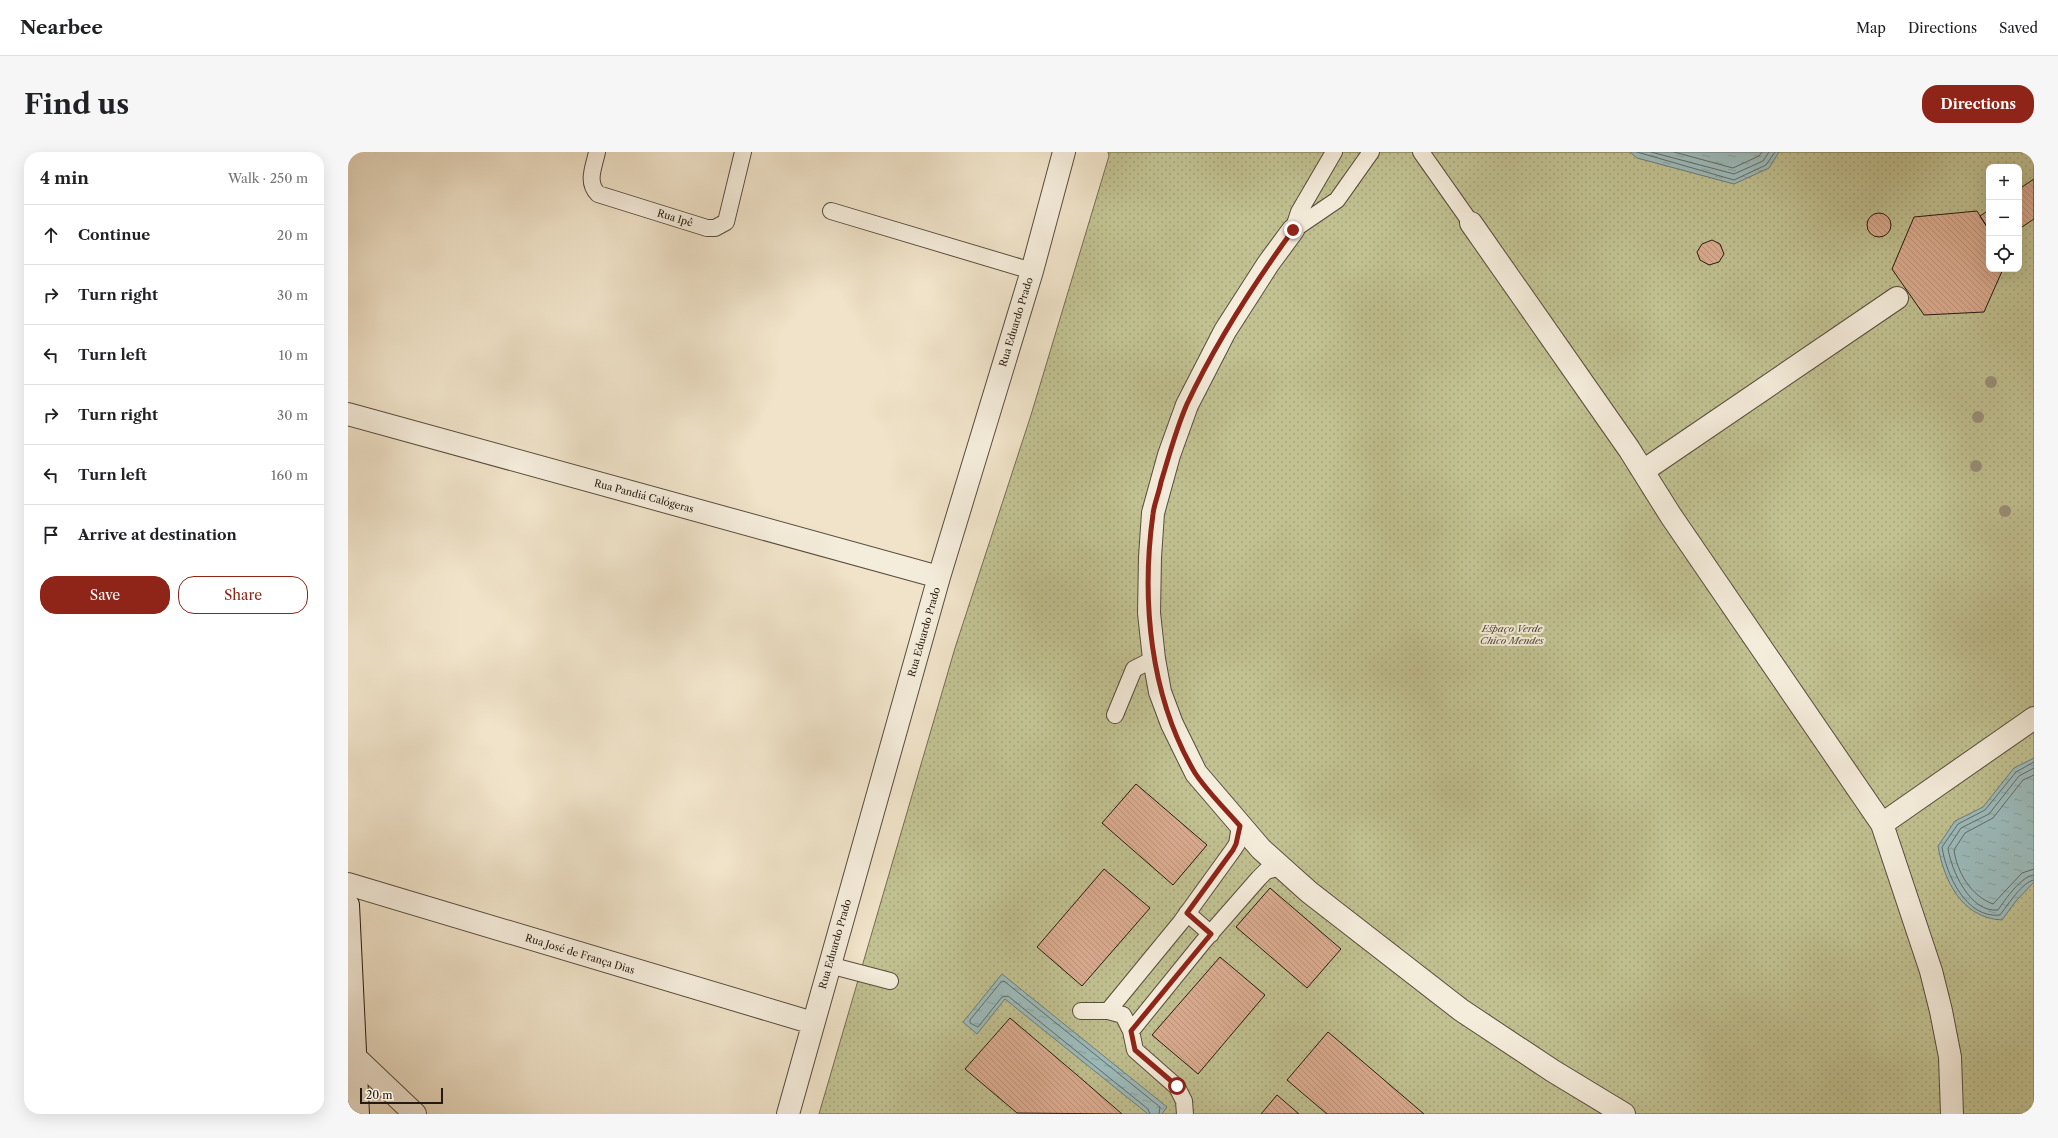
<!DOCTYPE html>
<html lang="en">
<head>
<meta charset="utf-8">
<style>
  :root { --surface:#fff; --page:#f6f6f6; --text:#202124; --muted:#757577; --line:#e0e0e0; --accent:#8f2418 }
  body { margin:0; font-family:"Libre Caslon Text",serif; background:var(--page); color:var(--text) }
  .controls { position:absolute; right:12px; top:12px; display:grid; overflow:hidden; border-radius:8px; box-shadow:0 4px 16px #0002 }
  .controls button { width:36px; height:36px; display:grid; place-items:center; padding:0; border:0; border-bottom:1px solid var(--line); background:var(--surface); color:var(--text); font:20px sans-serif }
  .scale { position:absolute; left:12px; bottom:10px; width:83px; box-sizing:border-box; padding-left:4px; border:2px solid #261a10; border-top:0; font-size:11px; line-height:14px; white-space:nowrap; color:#261a10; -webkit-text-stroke:3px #f5eddc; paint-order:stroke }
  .stop { position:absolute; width:12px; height:12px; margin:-9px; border:3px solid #8f2418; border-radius:50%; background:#fff }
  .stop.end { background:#8f2418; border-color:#fff; box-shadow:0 1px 4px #0008 }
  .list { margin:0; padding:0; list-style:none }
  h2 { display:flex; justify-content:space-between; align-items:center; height:52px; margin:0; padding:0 16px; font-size:17px }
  h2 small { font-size:13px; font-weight:400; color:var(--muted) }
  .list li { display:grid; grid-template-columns:26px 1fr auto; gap:12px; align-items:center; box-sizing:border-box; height:60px; padding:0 16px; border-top:1px solid var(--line) }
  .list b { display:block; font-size:15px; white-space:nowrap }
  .list em { font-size:13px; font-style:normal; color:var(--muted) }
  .actions { display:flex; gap:8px; padding:12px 16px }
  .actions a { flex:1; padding:9px 0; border:1px solid var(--accent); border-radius:16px; text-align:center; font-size:14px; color:var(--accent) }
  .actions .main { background:var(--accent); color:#fff }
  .icon { flex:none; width:22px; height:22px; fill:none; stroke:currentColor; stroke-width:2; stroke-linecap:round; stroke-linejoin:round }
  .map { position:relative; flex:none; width:1686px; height:962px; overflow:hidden; border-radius:16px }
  header { display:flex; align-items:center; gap:24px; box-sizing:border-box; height:56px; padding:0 20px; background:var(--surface); border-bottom:1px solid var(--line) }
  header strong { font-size:19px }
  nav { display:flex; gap:22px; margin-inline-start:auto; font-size:14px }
  .intro { display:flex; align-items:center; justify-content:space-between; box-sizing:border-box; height:96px; padding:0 24px }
  h1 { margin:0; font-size:28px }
  .button { padding:10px 18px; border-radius:16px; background:var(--accent); color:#fff; font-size:14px; font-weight:700 }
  main { display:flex; gap:24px; padding:0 24px }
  aside { flex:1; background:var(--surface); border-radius:16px; box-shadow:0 4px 16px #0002 }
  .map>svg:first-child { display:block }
  .park { fill:url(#park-dots); stroke:#746e50; fill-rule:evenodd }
  .water { fill:url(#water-ripples); stroke:#6d7c78 }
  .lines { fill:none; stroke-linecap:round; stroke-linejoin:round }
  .shore { stroke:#626c67; stroke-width:1 }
  .building { fill:url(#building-back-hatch); stroke:#261a10 }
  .lane-casing { stroke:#584c3e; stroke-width:18 }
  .street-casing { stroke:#584c3e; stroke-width:24 }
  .secondary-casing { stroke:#261a10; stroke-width:24 }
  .lane { stroke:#f5eddc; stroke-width:16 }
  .street { stroke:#f5eddc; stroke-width:22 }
  .secondary { stroke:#f5eddc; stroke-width:22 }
  .tree { fill:#9a9079 }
  .route { stroke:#8f2418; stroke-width:5 }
  .labels { text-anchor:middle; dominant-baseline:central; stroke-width:4; stroke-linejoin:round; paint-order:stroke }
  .street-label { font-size:10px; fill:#261a10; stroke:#f5eddc }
  .park-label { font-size:10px; font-style:italic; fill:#544c37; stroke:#f5eddc }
</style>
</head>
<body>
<header>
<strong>Nearbee</strong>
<nav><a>Map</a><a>Directions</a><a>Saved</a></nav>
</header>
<div class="intro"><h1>Find us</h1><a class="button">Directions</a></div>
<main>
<aside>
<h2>4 min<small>Walk · 250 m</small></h2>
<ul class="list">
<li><svg class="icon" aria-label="ahead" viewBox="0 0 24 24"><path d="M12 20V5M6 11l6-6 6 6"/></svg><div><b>Continue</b></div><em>20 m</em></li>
<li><svg class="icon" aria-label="right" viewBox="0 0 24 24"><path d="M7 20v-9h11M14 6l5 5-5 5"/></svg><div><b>Turn right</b></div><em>30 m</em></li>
<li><svg class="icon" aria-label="left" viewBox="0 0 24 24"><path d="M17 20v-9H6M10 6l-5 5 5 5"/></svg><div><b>Turn left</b></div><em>10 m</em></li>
<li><svg class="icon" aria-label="right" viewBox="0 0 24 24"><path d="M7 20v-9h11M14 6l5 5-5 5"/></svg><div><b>Turn right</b></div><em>30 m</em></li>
<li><svg class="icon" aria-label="left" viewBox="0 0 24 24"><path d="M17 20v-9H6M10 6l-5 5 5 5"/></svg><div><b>Turn left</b></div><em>160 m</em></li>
<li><svg class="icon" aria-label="arrive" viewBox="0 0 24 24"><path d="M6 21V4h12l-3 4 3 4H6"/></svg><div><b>Arrive at destination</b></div></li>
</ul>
<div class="actions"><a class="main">Save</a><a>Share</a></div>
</aside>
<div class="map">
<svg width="1686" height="962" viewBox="0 0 1686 962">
  <defs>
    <pattern id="park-dots" width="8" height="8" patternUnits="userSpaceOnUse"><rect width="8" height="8" fill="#c1c191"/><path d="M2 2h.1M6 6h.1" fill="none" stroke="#a6a57c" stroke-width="1.8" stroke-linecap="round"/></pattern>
    <pattern id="water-ripples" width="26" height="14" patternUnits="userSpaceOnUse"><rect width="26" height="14" fill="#9dbdbe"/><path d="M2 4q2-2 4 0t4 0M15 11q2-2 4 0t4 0" fill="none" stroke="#87a2a2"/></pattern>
    <pattern id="building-back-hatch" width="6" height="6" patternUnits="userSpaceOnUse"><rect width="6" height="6" fill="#dbac90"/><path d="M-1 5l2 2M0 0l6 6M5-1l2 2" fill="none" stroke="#bc937b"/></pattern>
  </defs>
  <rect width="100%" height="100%" fill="#f0e3c9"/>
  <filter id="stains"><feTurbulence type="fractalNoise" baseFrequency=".005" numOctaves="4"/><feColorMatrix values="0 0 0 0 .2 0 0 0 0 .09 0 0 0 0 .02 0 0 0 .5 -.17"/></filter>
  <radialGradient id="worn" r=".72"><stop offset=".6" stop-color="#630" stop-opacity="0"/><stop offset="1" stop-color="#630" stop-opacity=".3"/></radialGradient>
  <!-- park -->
  <path class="park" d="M 760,0 L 1686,0 L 1686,962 L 471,962 L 607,496 L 683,263 L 761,4 ZM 1641,15 L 1671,15 L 1671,117 L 1641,117 Z"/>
  <!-- water -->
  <path class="water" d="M 1282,0 L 1431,0 L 1421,16 L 1386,32 L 1289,6 Z
    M 1686,606 L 1686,730 L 1668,749 L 1654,768 C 1614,766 1596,729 1590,694 L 1607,669 L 1635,655 L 1666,616 Z
    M 654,822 L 819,955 L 814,962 L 800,962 L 657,847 L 629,882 L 615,870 Z"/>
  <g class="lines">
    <!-- shore -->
    <path class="shore" d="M 1289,0 L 1386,28 L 1418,13 L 1427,0
      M 1303,0 L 1386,22 L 1415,9 L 1421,0
      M 1326,0 L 1385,16 L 1411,4 L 1414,0
      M 1686,610 L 1668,620 L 1637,658 L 1610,672 L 1594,695 C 1598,722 1618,767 1652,763 C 1659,754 1675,729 1686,728
      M 1686,616 L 1671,624 L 1641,662 L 1613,676 L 1600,696 C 1603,718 1622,761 1650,758 C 1657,748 1673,724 1686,723
      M 1686,623 L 1675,628 L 1645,666 L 1617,681 L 1606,698 C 1609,720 1623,744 1645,752 L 1674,721 L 1686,717
      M 802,962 L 800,957 L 660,844 L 654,845 L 630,875 L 622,871 L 622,868 L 653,830 L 656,829 L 812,955 L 811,962"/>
  </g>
  <!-- building -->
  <path class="building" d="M 1686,27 L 1686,67 L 1671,77 L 1671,37 Z
    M 1641,58 L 1641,78 L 1632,64 Z
    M 1629,59 L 1641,78 L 1641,117 L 1655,117 L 1636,160 L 1576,163 L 1544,117 L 1566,65 Z
    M1519 73a12 12 0 1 1 24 0a12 12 0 1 1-24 0Z
    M 1364,88 L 1372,92 L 1376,102 L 1371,110 L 1361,113 L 1352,108 L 1349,100 L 1354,92 Z
    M 788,632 L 859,693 L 825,733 L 754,671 Z
    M 756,717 L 802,756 L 734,834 L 689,795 Z
    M 922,736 L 993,797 L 959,836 L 888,775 Z
    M 872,805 L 917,843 L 850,922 L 804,883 Z
    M 662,866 L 729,923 L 774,962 L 669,961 L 617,917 Z
    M 980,880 L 1076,962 L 979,962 L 939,928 Z
    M 929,943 L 951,962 L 913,962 Z"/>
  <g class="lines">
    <defs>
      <path id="lane" d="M 249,0 C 246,15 238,30 250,42 L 359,76 L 367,76 L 378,70 L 395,0
        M 1073,0 L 1123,71
        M 483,59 L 684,119
        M 945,78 L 989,48 L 1023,0
        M 945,78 L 951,60 L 986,0
        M 767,563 L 786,517 L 806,507
        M 839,761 L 863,782
        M 481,813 L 542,829
        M 733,859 L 760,859 L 775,863 L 783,879 L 787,898 L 829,935 L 836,949 L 837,962
        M 760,859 L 833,770 L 885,698 L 889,692 L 892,674
        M 783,879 L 855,790 L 911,726 L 918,719 L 933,715"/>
      <path id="street" d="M 1123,71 L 1281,297 L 1323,364 L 1534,672 L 1686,566
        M 945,78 L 920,112 L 877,179 L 839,253 L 821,303 L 805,361 L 802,405 L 801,461 L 806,507 L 812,540 L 824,572 L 848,621 L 913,697 L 961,740 L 1113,858 L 1205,919 L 1276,962
        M 0,262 L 591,425
        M 1295,319 L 1549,146
        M 1534,672 L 1583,819 L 1593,859 L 1602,905 L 1604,962
        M 0,732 L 465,871
        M 6,904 L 67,962
        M 440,962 L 591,425 L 684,119 L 716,0"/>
      <path id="secondary" d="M 0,753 L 10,962"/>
    </defs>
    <!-- lane casing -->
    <use href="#lane" class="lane-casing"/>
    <!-- street casing -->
    <use href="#street" class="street-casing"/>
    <!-- secondary casing -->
    <use href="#secondary" class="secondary-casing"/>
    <!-- lane -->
    <use href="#lane" class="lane"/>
    <!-- street -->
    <use href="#street" class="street"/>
    <!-- secondary -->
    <use href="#secondary" class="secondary"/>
  </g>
  <!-- trees -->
  <g class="tree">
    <circle cx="1643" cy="230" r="6"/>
    <circle cx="1630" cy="265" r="6"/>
    <circle cx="1628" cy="314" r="6"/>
    <circle cx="1657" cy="359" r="6"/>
  </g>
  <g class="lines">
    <!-- route -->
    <path class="route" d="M 829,934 L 787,898 L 783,879 L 863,782 L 839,761 L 885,698 L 888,692 L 892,674 C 878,658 858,638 847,621 C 802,545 793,448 805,362 C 806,352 811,341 813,330 C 821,304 828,277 839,252 C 868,190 905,133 945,78"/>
  </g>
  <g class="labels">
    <!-- street labels -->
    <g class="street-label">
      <text transform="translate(327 66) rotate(17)">Rua Ipê</text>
      <text transform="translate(668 170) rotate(-73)">Rua Eduardo Prado</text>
      <text transform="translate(296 344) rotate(15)">Rua Pandiá Calógeras</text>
      <text transform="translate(576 480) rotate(-74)">Rua Eduardo Prado</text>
      <text transform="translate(487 792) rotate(-74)">Rua Eduardo Prado</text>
      <text transform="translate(232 802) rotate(17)">Rua José de França Dias</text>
    </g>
    <!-- park labels -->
    <g class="park-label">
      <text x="1164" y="476">Espaço Verde<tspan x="1164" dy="12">Chico Mendes</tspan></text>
    </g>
  </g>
  <rect width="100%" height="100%" filter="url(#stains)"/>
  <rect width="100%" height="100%" fill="url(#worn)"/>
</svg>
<div class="controls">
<button>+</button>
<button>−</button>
<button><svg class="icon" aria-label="locate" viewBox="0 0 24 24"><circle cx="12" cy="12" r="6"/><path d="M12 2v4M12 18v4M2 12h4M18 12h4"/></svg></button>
</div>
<div class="scale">20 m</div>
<div class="stop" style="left:829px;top:934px"></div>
<div class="stop end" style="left:945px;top:78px"></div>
</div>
</main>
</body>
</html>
